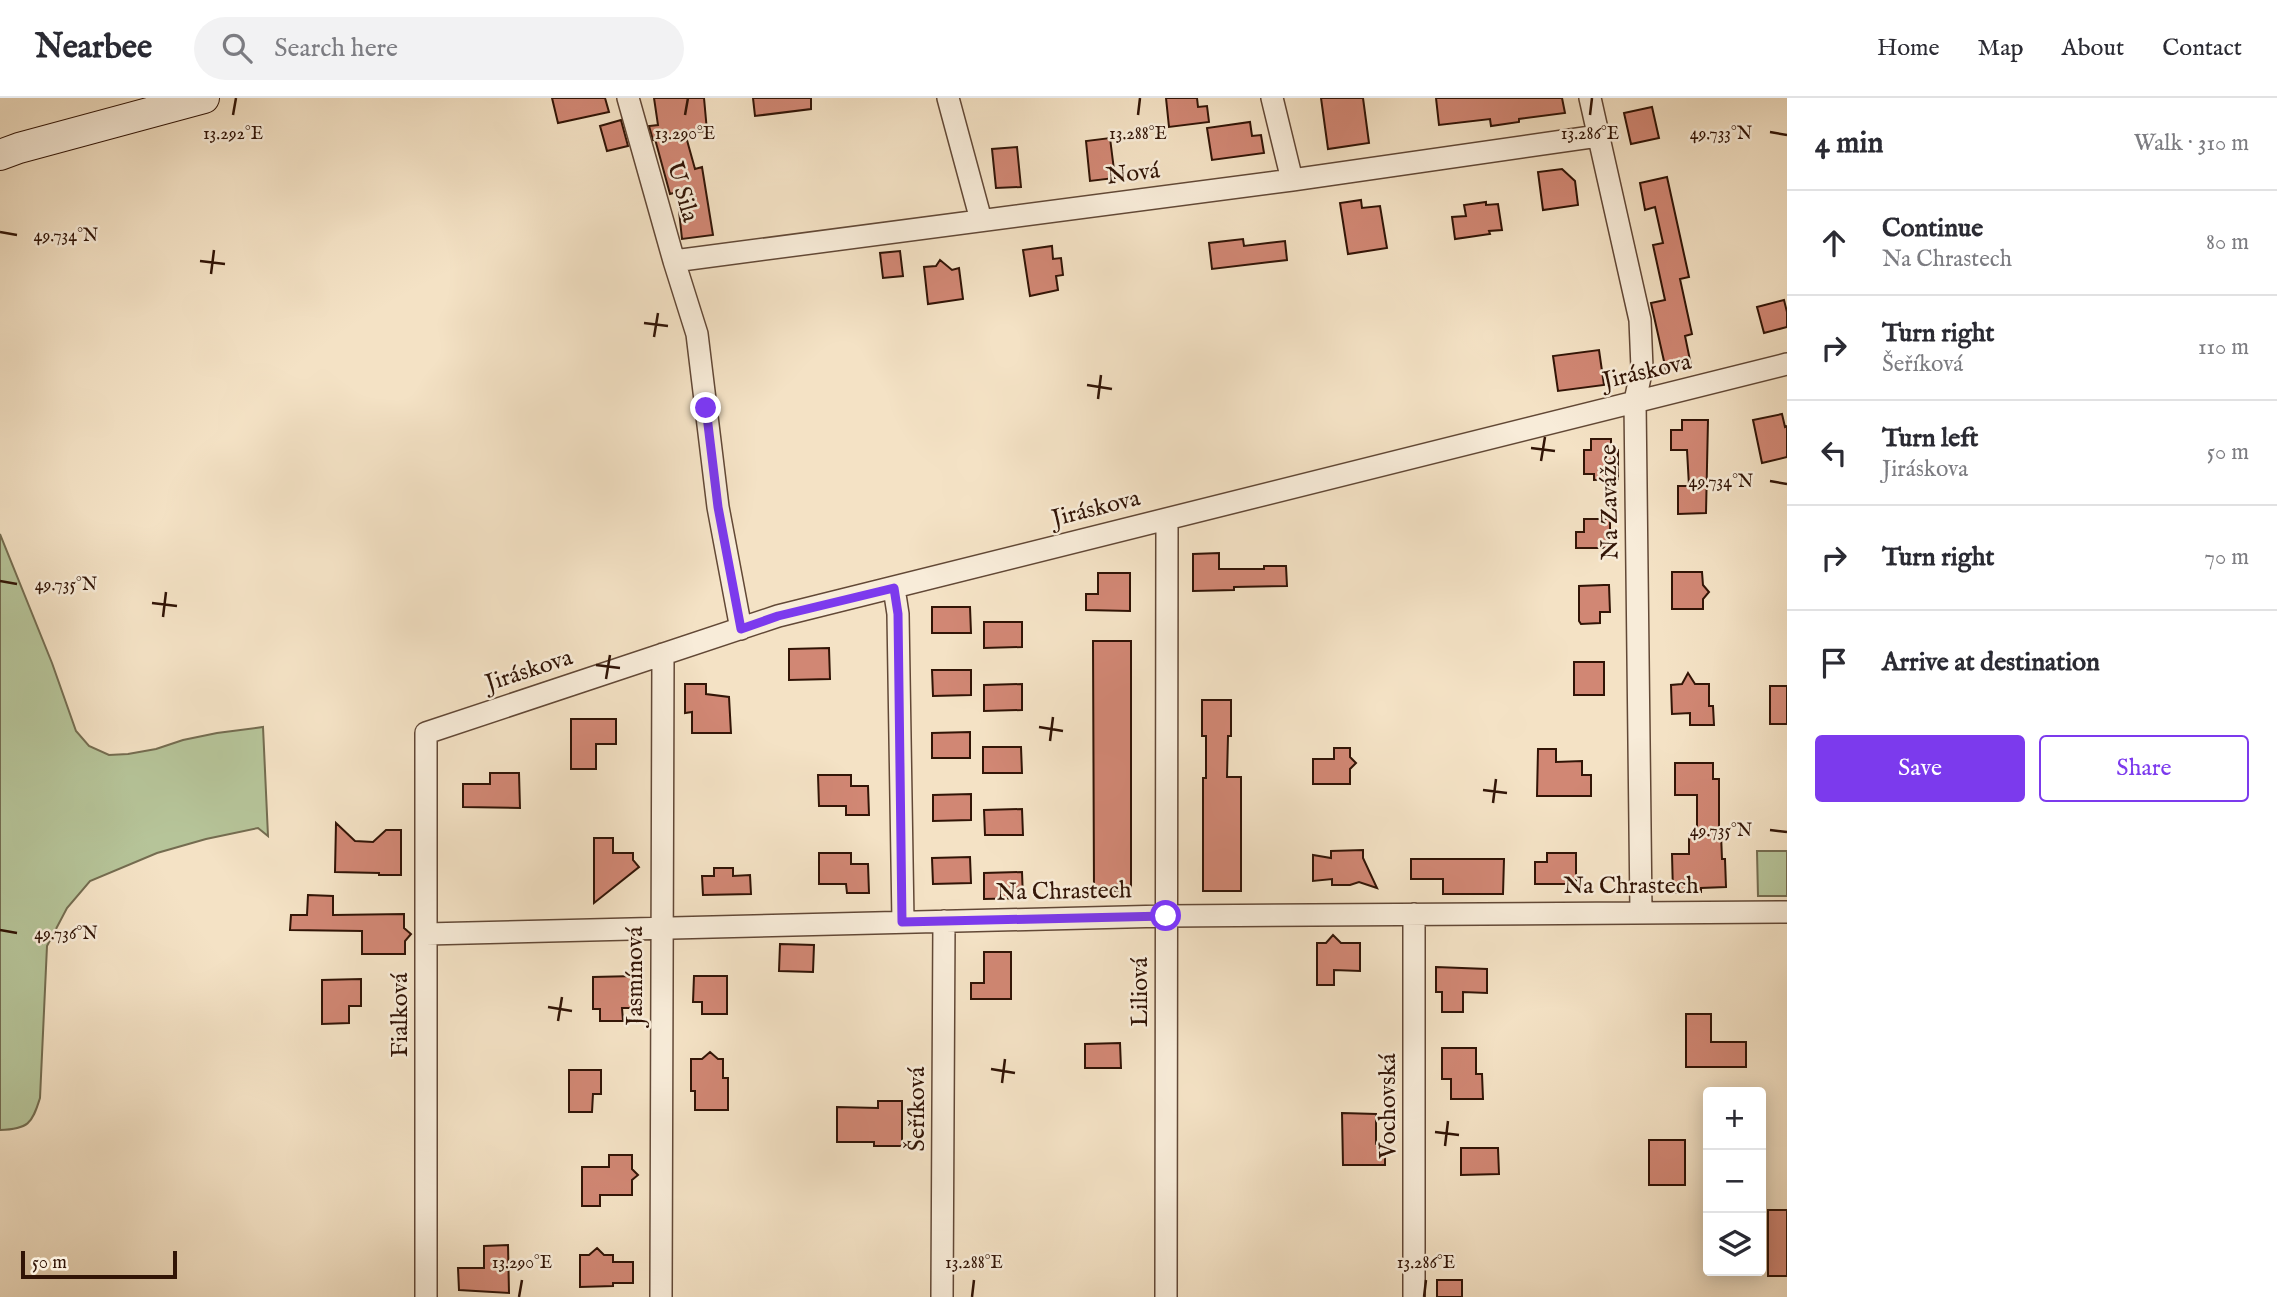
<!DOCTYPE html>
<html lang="en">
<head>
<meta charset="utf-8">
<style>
  :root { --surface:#fff; --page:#f2f2f3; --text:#2b2b33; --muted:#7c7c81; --line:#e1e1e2; --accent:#7c3aed }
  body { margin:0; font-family:"IM FELL English",serif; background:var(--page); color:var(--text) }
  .controls { position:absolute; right:21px; bottom:21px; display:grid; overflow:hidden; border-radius:7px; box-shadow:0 4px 18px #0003 }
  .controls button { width:63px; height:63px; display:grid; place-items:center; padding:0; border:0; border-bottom:2px solid var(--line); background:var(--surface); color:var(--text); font:35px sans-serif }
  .scale { position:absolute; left:21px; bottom:18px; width:156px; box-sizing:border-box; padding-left:7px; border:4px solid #311406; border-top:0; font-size:19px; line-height:24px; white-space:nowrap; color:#311406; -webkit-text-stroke:5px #f8ecd9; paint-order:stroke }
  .stop { position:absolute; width:21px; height:21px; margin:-16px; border:5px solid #7c3aed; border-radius:50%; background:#fff }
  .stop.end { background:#7c3aed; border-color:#fff; box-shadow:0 2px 7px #0008 }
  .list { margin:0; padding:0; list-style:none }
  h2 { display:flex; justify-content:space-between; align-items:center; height:91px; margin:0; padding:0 28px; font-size:30px }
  h2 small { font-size:23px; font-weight:400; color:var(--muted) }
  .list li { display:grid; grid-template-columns:46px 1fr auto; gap:21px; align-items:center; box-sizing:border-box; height:105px; padding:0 28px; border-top:2px solid var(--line) }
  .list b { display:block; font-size:26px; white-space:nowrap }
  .list p { margin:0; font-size:23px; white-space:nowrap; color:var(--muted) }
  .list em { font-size:23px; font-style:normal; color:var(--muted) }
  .actions { display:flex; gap:14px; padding:21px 28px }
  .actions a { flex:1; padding:16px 0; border:2px solid var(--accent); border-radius:7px; text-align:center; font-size:24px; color:var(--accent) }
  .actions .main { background:var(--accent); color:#fff }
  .icon { flex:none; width:38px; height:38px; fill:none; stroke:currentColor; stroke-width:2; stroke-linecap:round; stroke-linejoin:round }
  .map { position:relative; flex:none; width:1787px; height:1199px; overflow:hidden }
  header { display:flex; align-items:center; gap:42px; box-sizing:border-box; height:98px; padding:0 35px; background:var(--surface); border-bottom:2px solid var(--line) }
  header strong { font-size:33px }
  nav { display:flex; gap:38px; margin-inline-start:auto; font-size:24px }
  .search { width:490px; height:63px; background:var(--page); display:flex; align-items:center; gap:18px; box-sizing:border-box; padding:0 24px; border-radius:38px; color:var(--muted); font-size:26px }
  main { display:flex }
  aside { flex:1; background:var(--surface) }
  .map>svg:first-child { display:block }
  .green { fill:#b6c499; stroke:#746c50; stroke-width:2 }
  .building { fill:#d18774; stroke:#311406; stroke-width:2 }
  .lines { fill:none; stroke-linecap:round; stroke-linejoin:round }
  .minor-casing { stroke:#624836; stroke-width:24 }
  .secondary-casing { stroke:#311406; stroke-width:32 }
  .minor { stroke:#f8ecd9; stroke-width:21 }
  .secondary { stroke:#f8ecd9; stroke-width:30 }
  .route { stroke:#7c3aed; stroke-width:9 }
  .ticks { fill:none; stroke:#311406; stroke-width:2.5 }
  .labels { text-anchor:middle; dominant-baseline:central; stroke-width:5; stroke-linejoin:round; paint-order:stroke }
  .street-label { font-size:24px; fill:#311406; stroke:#f8ecd9 }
  .ticks-label { font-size:18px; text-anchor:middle; fill:#311406; stroke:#f8ecd9; stroke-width:5; stroke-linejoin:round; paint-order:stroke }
</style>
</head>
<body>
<header>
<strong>Nearbee</strong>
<div class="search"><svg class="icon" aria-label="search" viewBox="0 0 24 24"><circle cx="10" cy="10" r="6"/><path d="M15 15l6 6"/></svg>Search here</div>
<nav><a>Home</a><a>Map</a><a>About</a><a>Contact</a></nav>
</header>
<main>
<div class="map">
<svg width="1787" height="1199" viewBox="0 0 1787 1199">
  <rect width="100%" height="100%" fill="#f4e2c5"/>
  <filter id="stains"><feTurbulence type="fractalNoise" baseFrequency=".00286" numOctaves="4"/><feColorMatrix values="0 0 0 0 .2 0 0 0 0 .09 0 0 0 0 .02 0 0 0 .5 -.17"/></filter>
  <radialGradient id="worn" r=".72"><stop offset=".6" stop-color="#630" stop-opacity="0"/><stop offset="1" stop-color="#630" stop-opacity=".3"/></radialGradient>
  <!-- green -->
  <path class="green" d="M 0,436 L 52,565 L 76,633 L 89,648 L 109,657 L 128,656 L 156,651 L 183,642 L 217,635 L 263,629 L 268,738 L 258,730 L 206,741 L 157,755 L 90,783 L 67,810 L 47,848 L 40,1000 C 32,1026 28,1031 0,1032 Z
    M 1757,753 L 1787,753 L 1787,798 L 1758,798 Z"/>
  <!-- building -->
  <path class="building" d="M 552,0 L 605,0 L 609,14 L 558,25 Z
    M 654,0 L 704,0 L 707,33 L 685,35 L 695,71 L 702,69 L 713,137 L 682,141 L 677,94 L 670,96 L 655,41 L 653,42 L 649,28 L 658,27 Z
    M 753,0 L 811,0 L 811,11 L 755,18 Z
    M 1166,0 L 1197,0 L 1198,9 L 1207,8 L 1209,24 L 1169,29 Z
    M 1321,0 L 1363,0 L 1369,45 L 1328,51 Z
    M 1436,0 L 1562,0 L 1565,15 L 1519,21 L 1519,24 L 1491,28 L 1490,21 L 1439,27 Z
    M 1652,9 L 1659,40 L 1631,46 L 1624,15 Z
    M 621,22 L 628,48 L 607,53 L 600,28 Z
    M 1250,24 L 1252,38 L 1261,37 L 1264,55 L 1212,62 L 1207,30 Z
    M 1110,40 L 1115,80 L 1090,83 L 1086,43 Z
    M 1017,49 L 1021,89 L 996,90 L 992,51 Z
    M 1562,71 L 1575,83 L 1578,107 L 1543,112 L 1538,74 Z
    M 1667,79 L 1689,179 L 1680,181 L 1692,236 L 1685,238 L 1691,267 L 1666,272 L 1651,205 L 1665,202 L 1653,147 L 1663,145 L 1655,109 L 1645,112 L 1640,85 Z
    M 1361,102 L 1362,110 L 1380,108 L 1387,150 L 1348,156 L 1340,105 Z
    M 1486,104 L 1486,107 L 1498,106 L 1502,132 L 1489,133 L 1490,136 L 1455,141 L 1452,119 L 1466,118 L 1464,107 Z
    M 1243,141 L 1244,148 L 1285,143 L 1287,162 L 1212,171 L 1209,145 Z
    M 1052,148 L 1053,161 L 1061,160 L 1063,177 L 1056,178 L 1058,192 L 1030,198 L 1023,152 Z
    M 900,153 L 903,178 L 883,180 L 880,155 Z
    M 940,162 L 952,172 L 959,170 L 963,201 L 928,206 L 924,169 L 936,168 Z
    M 1784,202 L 1787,214 L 1787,229 L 1764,235 L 1757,209 Z
    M 1599,252 L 1604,287 L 1558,293 L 1553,258 Z
    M 1782,316 L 1785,329 L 1787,328 L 1787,359 L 1762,365 L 1753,322 Z
    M 1682,322 L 1708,322 L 1706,415 L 1678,416 L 1678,388 L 1689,388 L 1687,352 L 1671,352 L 1671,332 L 1682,332 Z
    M 1591,341 L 1611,341 L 1611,352 L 1618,352 L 1618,381 L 1594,382 L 1594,376 L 1584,376 L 1584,352 L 1591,352 Z
    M 1584,421 L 1610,421 L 1610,450 L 1576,450 L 1576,434 L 1584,434 Z
    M 1219,455 L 1219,471 L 1264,471 L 1264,468 L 1286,468 L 1287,488 L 1234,489 L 1234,492 L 1193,493 L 1193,456 Z
    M 1672,474 L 1702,474 L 1703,487 L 1709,494 L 1703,501 L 1703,511 L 1672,511 Z
    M 1098,475 L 1130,475 L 1130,513 L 1086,512 L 1086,496 L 1098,496 Z
    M 1604,487 L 1609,487 L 1610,514 L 1600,514 L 1600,525 L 1581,526 L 1579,523 L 1579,488 Z
    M 932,509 L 970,509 L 971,535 L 932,535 Z
    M 984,524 L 1022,524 L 1022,549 L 984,550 Z
    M 1093,543 L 1131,543 L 1131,793 L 1094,793 Z
    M 829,550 L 830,581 L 789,582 L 789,551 Z
    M 1574,564 L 1604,564 L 1604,597 L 1574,597 Z
    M 932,572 L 971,572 L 971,597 L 933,598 Z
    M 1688,575 L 1695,586 L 1709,586 L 1709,608 L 1713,608 L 1714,627 L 1690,627 L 1690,615 L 1672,616 L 1671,587 L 1682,586 Z
    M 685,586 L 706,586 L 706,596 L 729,599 L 731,635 L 692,635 L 692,614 L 685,615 Z
    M 1022,586 L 1022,612 L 984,613 L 984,587 Z
    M 1770,588 L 1787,588 L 1787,626 L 1770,626 Z
    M 1202,602 L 1231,602 L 1231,638 L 1228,638 L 1227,679 L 1241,679 L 1241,793 L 1203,793 L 1203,680 L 1206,680 L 1206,638 L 1202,638 Z
    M 571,621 L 616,621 L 616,646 L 596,646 L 596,671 L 571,671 Z
    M 970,634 L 970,660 L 932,660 L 932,635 Z
    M 983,649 L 1021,649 L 1022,675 L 983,675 Z
    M 1334,650 L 1350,650 L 1350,659 L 1356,665 L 1350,671 L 1350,686 L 1313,686 L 1313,661 L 1334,661 Z
    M 1538,651 L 1556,651 L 1556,664 L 1582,663 L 1582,677 L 1591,677 L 1591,698 L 1537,698 Z
    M 1675,665 L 1713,665 L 1713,681 L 1719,681 L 1719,736 L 1721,736 L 1722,761 L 1725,761 L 1726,789 L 1701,790 L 1701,794 L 1673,795 L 1672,756 L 1689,756 L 1689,736 L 1697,736 L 1697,697 L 1675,697 Z
    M 490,675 L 519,675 L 520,710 L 463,709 L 463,686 L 490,686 Z
    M 818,677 L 851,677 L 851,688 L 868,688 L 869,717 L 846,717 L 846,708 L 819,708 Z
    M 971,696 L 971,722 L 933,723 L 933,697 Z
    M 1022,711 L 1023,737 L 985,737 L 984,712 Z
    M 336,725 L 355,743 L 373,744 L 386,732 L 401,732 L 401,777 L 379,777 L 379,775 L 335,774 Z
    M 594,740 L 613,740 L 613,755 L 633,755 L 633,762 L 639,769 L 594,805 Z
    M 1363,752 L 1363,760 L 1377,790 L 1359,784 L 1350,787 L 1332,787 L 1332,781 L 1313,783 L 1313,757 L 1331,760 L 1331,753 Z
    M 819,755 L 851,755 L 851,766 L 868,766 L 869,795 L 847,795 L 846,786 L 819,786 Z
    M 1547,755 L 1576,755 L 1576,786 L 1535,786 L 1535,764 L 1547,764 Z
    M 970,759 L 971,785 L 933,786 L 932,760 Z
    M 1411,761 L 1504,761 L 1503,796 L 1443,796 L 1443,781 L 1411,781 Z
    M 714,770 L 733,770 L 733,778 L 750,777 L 751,796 L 703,797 L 702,778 L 714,778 Z
    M 1022,774 L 1023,800 L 984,801 L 984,775 Z
    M 308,797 L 333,798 L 333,817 L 404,816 L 404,830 L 411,836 L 405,843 L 405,856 L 362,856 L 362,833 L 290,832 L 291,817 L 307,817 Z
    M 1333,837 L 1341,845 L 1360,845 L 1360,873 L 1334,872 L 1334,887 L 1317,887 L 1317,845 L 1326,845 Z
    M 780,846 L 814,847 L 813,874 L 779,873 Z
    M 984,854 L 1011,854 L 1011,901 L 971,901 L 971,885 L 984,885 Z
    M 1436,869 L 1487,871 L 1487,895 L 1463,894 L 1463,914 L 1442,914 L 1442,894 L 1436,894 Z
    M 635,878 L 636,910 L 622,910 L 623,923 L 600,923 L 600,911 L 593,911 L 593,879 Z
    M 694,878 L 727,878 L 727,916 L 702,916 L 702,904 L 693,904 Z
    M 361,881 L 361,908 L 349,908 L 349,925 L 322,926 L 322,882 Z
    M 1686,916 L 1711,916 L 1711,944 L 1746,944 L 1746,969 L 1686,969 Z
    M 1120,945 L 1121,970 L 1085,970 L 1085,946 Z
    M 1442,950 L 1476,950 L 1476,976 L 1482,976 L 1483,1001 L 1451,1001 L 1451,981 L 1442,981 Z
    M 710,954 L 718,961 L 723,961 L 723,980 L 728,980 L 728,1012 L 695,1012 L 695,993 L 691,993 L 691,961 L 702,961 Z
    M 569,972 L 601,972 L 601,996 L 593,996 L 592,1014 L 569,1014 Z
    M 878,1003 L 902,1003 L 902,1048 L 874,1048 L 874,1044 L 837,1044 L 837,1009 L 878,1010 Z
    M 1342,1015 L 1376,1016 L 1376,1046 L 1385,1046 L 1385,1067 L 1343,1067 Z
    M 1649,1042 L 1685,1042 L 1685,1087 L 1649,1087 Z
    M 1461,1050 L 1498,1050 L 1499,1076 L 1461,1077 Z
    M 609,1057 L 632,1057 L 632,1071 L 638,1077 L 632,1082 L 632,1097 L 600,1097 L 600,1108 L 582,1108 L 582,1069 L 609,1069 Z
    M 1768,1112 L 1787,1112 L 1787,1178 L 1768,1178 Z
    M 508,1147 L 509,1195 L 459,1192 L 458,1170 L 484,1170 L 484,1148 Z
    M 597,1150 L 604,1157 L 613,1157 L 613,1164 L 633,1164 L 633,1185 L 613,1185 L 613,1188 L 580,1189 L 580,1157 L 589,1157 Z
    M 1437,1182 L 1462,1182 L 1462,1199 L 1437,1199 Z"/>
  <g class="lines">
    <defs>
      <path id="minor" d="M 628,0 L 674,163 L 697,236 L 718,409 L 741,531
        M 948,0 L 981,122
        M 1272,0 L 1292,82
        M 1590,0 L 1640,222 L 1642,270 L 1635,303 L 1641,814
        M 674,163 L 1292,82 L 1598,38
        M 894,490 L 898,516 L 903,824
        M 426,836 L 1166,818 L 1787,814
        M 426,1199 L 426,635 L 778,518 L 1787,266
        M 661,1199 L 663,556
        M 942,1199 L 944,823
        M 1166,1199 L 1167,421
        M 1414,1199 L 1414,816"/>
      <path id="secondary" d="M 0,57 L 19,50 L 204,0"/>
    </defs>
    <!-- minor casing -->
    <use href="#minor" class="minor-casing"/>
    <!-- secondary casing -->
    <use href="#secondary" class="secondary-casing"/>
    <!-- minor -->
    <use href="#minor" class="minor"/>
    <!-- secondary -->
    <use href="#secondary" class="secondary"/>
  </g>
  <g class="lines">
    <!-- route -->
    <path class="route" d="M 706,310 L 718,409 L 741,531 L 778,518 L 894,490 L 898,516 L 902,824 L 1166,818"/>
  </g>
  <!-- ticks -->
  <path class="ticks" d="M 233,17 L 236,0M 685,17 L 688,0M 1138,17 L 1140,0M 1590,17 L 1592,0M 1770,34 L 1787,37M 0,134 L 17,137M 200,163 L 225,166M 211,176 L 214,152M 644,225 L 668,228M 654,239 L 658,215M 1087,287 L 1112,291M 1098,301 L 1101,277M 1531,350 L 1555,353M 1541,363 L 1545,339M 1770,383 L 1787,386M 0,483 L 17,486M 152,505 L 177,508M 163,519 L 166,494M 596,567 L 620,570M 606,581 L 610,557M 1039,629 L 1063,633M 1050,643 L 1053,619M 1483,692 L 1507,695M 1493,705 L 1496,681M 1770,732 L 1787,734M 0,832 L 17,835M 548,909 L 572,913M 558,923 L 562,899M 991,971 L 1015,975M 1002,985 L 1005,961M 1435,1034 L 1459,1037M 1445,1048 L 1448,1023M 519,1199 L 522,1182M 972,1199 L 974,1182M 1424,1199 L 1426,1182"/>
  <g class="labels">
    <!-- street labels -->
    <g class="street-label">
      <text transform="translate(1133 76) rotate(-7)">Nová</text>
      <text transform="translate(682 94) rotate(74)">U Sila</text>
      <text transform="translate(1647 274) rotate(-13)">Jiráskova</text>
      <text transform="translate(1610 404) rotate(-91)">Na Zavážce</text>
      <text transform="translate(1096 411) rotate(-14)">Jiráskova</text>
      <text transform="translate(529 573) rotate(-18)">Jiráskova</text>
      <text x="1631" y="788">Na Chrastech</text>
      <text transform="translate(1064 794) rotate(-1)">Na Chrastech</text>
      <text transform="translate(635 878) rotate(-90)">Jasmínová</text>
      <text transform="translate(1140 894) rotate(-90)">Liliová</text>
      <text transform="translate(400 917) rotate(-90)">Fialková</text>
      <text transform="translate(1388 1008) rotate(-90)">Vochovská</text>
      <text transform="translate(917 1011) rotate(-90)">Šeříková</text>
    </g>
  </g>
  <g class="ticks-label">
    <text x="1721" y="41">49.733°N</text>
    <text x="233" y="41">13.292°E</text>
    <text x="685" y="41">13.290°E</text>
    <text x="1138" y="41">13.288°E</text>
    <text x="1590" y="41">13.286°E</text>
    <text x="66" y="143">49.734°N</text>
    <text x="1721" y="389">49.734°N</text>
    <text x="66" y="492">49.735°N</text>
    <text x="1721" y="738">49.735°N</text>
    <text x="66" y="841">49.736°N</text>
    <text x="522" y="1170">13.290°E</text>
    <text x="974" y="1170">13.288°E</text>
    <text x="1426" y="1170">13.286°E</text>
  </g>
  <rect width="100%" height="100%" filter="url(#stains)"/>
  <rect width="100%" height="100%" fill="url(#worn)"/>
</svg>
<div class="controls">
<button>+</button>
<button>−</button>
<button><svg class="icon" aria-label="layers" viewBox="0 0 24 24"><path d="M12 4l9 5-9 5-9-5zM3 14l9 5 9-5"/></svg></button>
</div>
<div class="scale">50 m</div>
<div class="stop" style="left:1166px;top:818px"></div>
<div class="stop end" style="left:706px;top:310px"></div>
</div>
<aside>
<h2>4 min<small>Walk · 310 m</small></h2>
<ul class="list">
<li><svg class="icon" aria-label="ahead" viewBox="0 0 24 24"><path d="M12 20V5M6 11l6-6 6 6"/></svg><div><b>Continue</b><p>Na Chrastech</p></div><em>80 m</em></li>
<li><svg class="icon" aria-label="right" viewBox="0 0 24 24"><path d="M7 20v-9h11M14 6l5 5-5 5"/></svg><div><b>Turn right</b><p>Šeříková</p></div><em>110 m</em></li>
<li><svg class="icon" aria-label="left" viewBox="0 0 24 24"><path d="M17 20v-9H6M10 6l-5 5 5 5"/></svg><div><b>Turn left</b><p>Jiráskova</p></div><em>50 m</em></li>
<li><svg class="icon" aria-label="right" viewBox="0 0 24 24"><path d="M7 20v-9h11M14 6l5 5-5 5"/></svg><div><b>Turn right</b></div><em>70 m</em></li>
<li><svg class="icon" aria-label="arrive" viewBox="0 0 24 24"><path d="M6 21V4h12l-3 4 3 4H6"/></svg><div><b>Arrive at destination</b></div></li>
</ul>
<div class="actions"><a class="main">Save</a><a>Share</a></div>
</aside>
</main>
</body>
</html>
